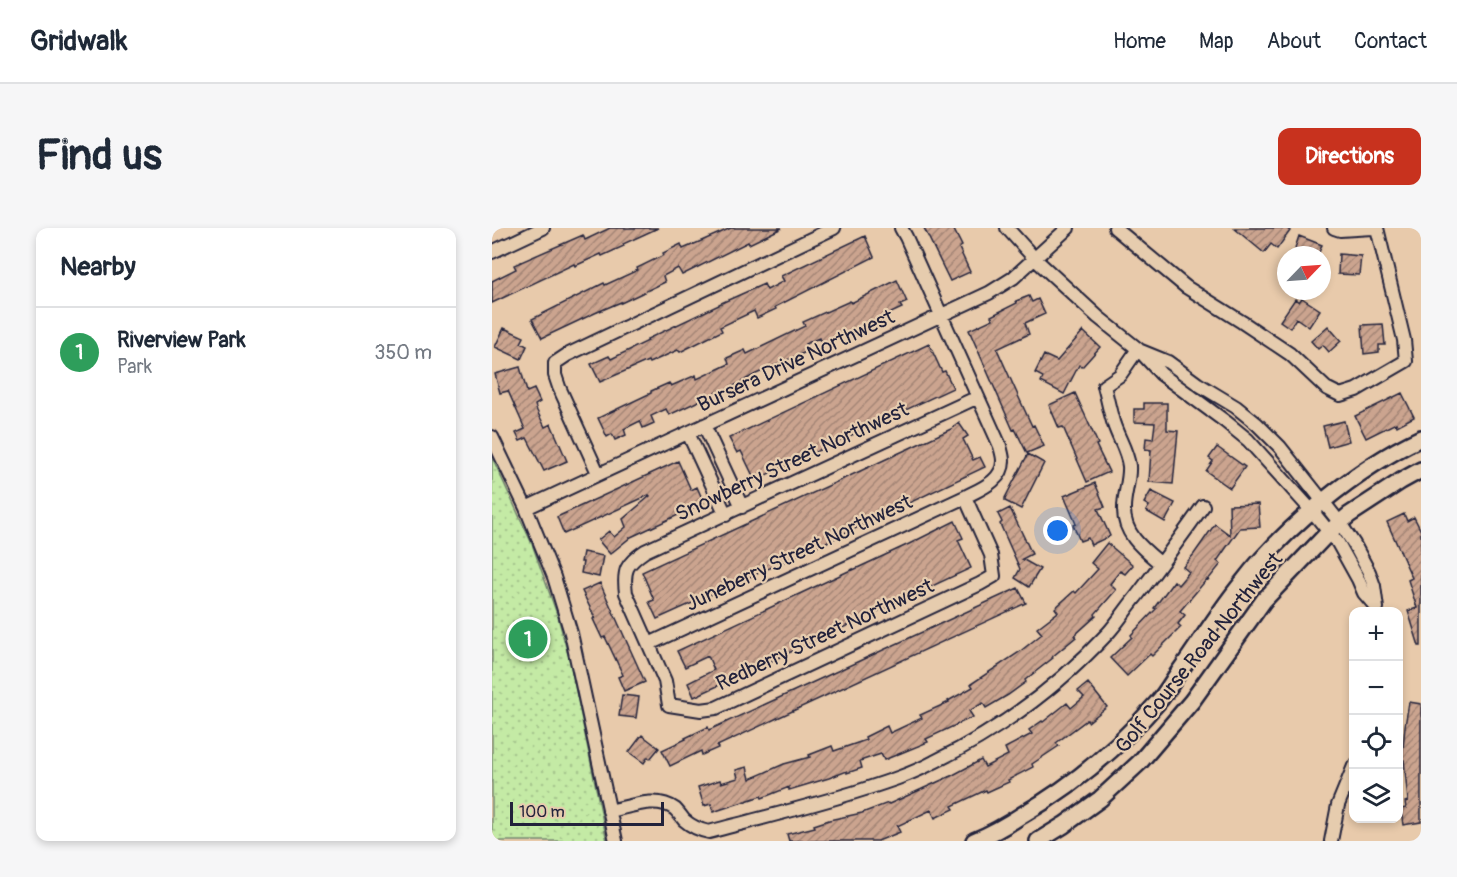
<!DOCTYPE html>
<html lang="en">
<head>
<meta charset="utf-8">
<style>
  :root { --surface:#fff; --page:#f6f6f7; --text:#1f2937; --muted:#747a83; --line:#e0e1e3; --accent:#c8321e }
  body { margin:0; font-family:Pangolin,sans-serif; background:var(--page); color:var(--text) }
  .controls { position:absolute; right:18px; bottom:18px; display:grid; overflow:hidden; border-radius:12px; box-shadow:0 3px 9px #0003 }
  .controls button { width:54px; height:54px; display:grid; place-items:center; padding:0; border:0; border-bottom:2px solid var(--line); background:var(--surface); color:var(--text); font:30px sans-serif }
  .compass { position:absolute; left:785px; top:18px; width:54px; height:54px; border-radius:50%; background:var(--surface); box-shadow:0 3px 9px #0003; rotate:65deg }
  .scale { position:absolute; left:18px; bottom:15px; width:154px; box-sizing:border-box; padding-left:6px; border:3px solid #22223b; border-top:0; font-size:16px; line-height:21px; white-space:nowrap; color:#22223b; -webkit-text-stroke:4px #e6ccae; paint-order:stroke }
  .you { position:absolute; left:566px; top:303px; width:21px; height:21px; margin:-15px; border:4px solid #fff; border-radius:50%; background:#1a73e8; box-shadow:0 0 0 9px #1a73e833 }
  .badge { display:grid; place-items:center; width:39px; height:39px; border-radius:50%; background:var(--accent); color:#fff; font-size:20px; font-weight:700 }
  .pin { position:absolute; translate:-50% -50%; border:3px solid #fff; box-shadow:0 2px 6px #0006 }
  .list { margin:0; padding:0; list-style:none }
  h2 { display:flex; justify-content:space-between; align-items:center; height:78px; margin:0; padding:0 24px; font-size:26px }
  h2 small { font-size:20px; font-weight:400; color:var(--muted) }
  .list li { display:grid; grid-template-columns:39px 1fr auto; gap:18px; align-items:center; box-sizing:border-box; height:90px; padding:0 24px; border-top:2px solid var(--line) }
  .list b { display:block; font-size:22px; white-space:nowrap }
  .list p { margin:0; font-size:20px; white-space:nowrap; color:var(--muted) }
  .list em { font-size:20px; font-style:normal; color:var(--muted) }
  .icon { flex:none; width:33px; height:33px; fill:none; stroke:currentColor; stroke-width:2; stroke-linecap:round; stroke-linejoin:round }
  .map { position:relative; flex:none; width:929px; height:613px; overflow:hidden; border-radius:12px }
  header { display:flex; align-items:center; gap:36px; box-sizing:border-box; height:84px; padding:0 30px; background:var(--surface); border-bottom:2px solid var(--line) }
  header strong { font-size:28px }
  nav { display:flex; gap:33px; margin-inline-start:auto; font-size:21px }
  .intro { display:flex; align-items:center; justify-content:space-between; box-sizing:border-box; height:144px; padding:0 36px }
  h1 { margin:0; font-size:42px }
  .button { padding:15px 27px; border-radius:12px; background:var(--accent); color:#fff; font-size:21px; font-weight:700 }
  main { display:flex; gap:36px; padding:0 36px }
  aside { flex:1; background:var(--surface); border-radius:12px; box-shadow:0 3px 9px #0003 }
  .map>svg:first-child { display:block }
  .park { fill:url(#park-dots); stroke:#738670; stroke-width:1.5 }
  .building { fill:url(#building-hatch); stroke:#22223b; stroke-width:1.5 }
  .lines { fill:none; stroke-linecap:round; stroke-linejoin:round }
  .minor-casing { stroke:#22223b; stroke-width:16 }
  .major-casing { stroke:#22223b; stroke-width:20 }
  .minor { stroke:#e6ccae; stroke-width:12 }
  .major { stroke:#e6ccae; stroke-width:15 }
  .labels { text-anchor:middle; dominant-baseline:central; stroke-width:4.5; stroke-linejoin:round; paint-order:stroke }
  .street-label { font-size:21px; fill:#22223b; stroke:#e6ccae }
</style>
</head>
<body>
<header>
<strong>Gridwalk</strong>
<nav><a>Home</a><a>Map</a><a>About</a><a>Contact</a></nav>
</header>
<div class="intro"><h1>Find us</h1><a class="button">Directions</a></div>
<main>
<aside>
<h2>Nearby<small></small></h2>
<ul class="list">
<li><span class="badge" style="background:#2e9e5b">1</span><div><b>Riverview Park</b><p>Park</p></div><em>350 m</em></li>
</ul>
</aside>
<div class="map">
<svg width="929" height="613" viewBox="0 0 929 613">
  <defs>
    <pattern id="park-dots" width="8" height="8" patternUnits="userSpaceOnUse" patternTransform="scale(1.5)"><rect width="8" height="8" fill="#c4eaa5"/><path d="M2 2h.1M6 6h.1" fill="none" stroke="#a8c88f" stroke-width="1.8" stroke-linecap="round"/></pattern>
    <pattern id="building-hatch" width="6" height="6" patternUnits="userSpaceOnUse" patternTransform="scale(1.5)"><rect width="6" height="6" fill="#cba48f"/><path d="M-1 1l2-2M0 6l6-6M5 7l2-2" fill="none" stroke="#a48576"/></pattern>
  </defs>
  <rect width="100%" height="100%" fill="#e8caab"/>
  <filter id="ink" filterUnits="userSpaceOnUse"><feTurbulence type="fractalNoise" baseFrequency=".0167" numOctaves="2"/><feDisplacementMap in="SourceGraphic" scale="12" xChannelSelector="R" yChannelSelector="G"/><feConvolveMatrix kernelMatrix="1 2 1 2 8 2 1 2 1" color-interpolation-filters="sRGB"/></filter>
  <g filter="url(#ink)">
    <!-- park -->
    <path class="park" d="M 0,229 L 40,316 L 66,389 L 78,434 L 115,613 L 0,613 Z"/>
    <!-- building -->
    <path class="building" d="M 118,0 L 166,0 L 131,16 L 132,18 L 110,28 L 109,26 L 83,38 L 82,36 L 0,75 L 0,53 L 24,41 L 22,37 L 91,7 L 93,12 Z
      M 239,0 L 290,0 L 257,16 L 256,14 L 190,47 L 186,40 L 171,48 L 173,54 L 129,75 L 129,74 L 103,85 L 50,110 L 40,91 L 112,55 L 113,57 L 146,42 L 145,40 L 172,27 L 171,25 L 189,16 L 191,21 Z
      M 432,0 L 461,0 L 470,18 L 467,20 L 478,44 L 458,53 Z
      M 742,0 L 794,0 L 798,3 L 785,21 L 779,16 L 772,25 Z
      M 373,8 L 382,29 L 283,79 L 284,81 L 265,90 L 262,83 L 228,99 L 230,103 L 188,124 L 186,122 L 157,135 L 156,133 L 108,154 L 99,136 L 117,128 L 119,131 L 156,113 L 155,111 L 227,77 L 227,76 L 272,56 L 275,62 L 292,53 L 289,48 Z
      M 807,8 L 830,17 L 826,27 L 803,27 L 805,21 L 803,20 Z
      M 847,26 L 869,28 L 867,47 L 846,46 Z
      M 405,52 L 415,74 L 408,77 L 410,80 L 330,117 L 327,110 L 313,116 L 316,123 L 264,146 L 229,165 L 228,163 L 177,187 L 174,181 L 159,188 L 162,195 L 151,200 L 148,193 L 132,201 L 134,207 L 123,212 L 120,206 L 115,209 L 106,190 L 159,165 L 159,163 L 177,155 L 179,158 L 204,147 L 205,151 L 237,136 L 235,130 L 253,122 L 255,126 L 313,98 L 311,94 L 358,73 L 359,75 Z
      M 537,68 L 540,74 L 546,71 L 553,86 L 533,95 L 537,106 L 505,121 L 528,172 L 540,198 L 542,197 L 552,218 L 535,225 L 523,201 L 521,202 L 477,102 L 501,91 L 499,88 L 525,75 L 524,73 Z
      M 810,70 L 828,82 L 817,99 L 804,90 L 798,100 L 788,93 L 803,71 L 807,74 Z
      M 891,96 L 893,117 L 887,117 L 887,124 L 872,126 L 870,97 Z
      M 836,98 L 849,113 L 837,124 L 831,117 L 826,121 L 819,113 Z
      M 12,100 L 32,109 L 29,115 L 35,118 L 29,131 L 3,119 Z
      M 591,103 L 608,119 L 590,139 L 587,137 L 572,166 L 549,154 L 551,149 L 543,145 L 552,127 L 565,133 Z
      M 437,116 L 450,144 L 453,143 L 461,160 L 263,252 L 249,223 L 245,225 L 237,210 Z
      M 28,139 L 35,164 L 42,161 L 48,174 L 43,177 L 45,183 L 53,199 L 59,196 L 75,233 L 52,243 L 35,210 L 28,213 L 24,205 L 33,201 L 16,163 L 8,165 L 3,146 Z
      M 583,165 L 606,216 L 604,217 L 617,244 L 595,254 L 571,199 L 567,200 L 557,177 Z
      M 910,165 L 922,189 L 905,198 L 904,195 L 874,210 L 863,188 Z
      M 652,175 L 675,175 L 675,202 L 686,203 L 681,256 L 657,254 L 659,222 L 653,221 L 654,210 L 661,211 L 663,195 L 642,194 L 642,181 L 652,181 Z
      M 852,193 L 857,213 L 836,219 L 831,198 Z
      M 467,195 L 476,208 L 471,211 L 481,232 L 488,229 L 493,239 L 320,321 L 165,391 L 157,374 L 162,372 L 150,344 L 459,201 Z
      M 725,219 L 753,239 L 738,260 L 714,243 L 721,233 L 717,230 Z
      M 536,226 L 552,235 L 529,281 L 513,273 L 513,270 Z
      M 186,233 L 199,262 L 205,259 L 212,275 L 139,309 L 118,326 L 106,312 L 117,303 L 122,309 L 134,299 L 131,291 L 158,268 L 157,267 L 72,306 L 65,289 Z
      M 603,255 L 613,279 L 606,281 L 618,308 L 599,317 L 596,310 L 588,313 L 581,297 L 584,296 L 572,268 Z
      M 659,263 L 683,275 L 673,294 L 654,283 L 657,278 L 652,275 Z
      M 766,276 L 768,299 L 748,300 L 725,333 L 729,336 L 716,352 L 715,351 L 688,383 L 693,387 L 686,396 L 689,399 L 660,428 L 658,426 L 635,448 L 618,430 L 640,409 L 639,407 L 664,381 L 662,380 L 682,353 L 686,357 L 697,344 L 691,339 L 702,326 L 723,296 L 738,307 L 737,277 Z
      M 518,280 L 540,326 L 530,331 L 548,341 L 537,359 L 523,350 L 528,341 L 508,296 L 510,294 L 506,286 Z
      M 912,286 L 915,293 L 922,289 L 929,303 L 929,418 L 927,418 L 916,383 L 925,380 L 916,352 L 920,350 L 895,294 Z
      M 463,293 L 471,310 L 466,312 L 479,340 L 202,469 L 196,455 L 222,442 L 216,428 L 193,439 L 185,423 L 361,341 L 361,342 L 417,316 Z
      M 615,315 L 641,337 L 633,346 L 628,343 L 618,356 L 624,362 L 603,386 L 604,388 L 583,407 L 584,409 L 560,429 L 561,430 L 533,452 L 534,454 L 516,467 L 494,480 L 491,475 L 477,483 L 481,489 L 434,511 L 436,514 L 392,532 L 389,526 L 368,533 L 370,540 L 355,545 L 355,543 L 337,550 L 297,562 L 297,559 L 270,570 L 269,568 L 221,584 L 219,576 L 212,578 L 206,559 L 228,552 L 229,555 L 246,550 L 244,542 L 255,539 L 258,551 L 292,536 L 318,529 L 317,527 L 340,518 L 342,523 L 374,512 L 373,509 L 395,498 L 398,505 L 430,490 L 428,487 L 457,474 L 456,473 L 481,459 L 479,456 L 526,425 L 550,406 L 545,400 L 566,384 L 563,380 L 582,363 L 584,365 L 606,341 L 599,335 Z
      M 91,324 L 111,328 L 107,349 L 89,345 L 91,334 L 89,334 Z
      M 108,355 L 153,454 L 132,463 L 126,449 L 131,447 L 113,409 L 110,410 L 101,391 L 103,390 L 90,363 Z
      M 526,360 L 534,375 L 225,518 L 226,520 L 210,527 L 209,523 L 178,538 L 170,522 L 194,511 L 193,510 L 216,499 L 217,502 Z
      M 596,455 L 615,479 L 596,494 L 595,492 L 564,515 L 567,518 L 540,536 L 541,539 L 516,552 L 517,554 L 495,564 L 494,562 L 460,578 L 462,581 L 443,590 L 439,582 L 405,598 L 408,604 L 386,613 L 297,613 L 295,606 L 323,599 L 322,597 L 337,592 L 370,585 L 396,575 L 397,576 L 461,547 L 489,532 L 493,539 L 516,527 L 513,520 L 540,506 L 537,502 L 550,493 L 551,494 L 575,475 L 579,480 L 592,469 L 586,463 Z
      M 130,467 L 147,469 L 144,490 L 127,488 Z
      M 917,474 L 929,476 L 929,594 L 911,597 L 909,581 L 914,580 L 913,574 L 916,573 L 912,532 L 910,532 L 913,498 Z
      M 150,507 L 167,520 L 158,531 L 156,529 L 152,535 L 137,524 Z"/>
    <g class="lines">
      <defs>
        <path id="minor" d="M 515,0 L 543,31 L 606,89 L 646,121 L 669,146 L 734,194 L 756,212 L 820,283 L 846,315 L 866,351 L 872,365 L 885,380
          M 623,0 L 694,59 L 750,94 L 798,126 L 834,160 L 848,167 L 864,162 L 914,133 L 912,112 L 885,0
          M 842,0 L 848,2 L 880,0
          M 0,24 L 51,0
          M 646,121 L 628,147 L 612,158 C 615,169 617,180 620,190 C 624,207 635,221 637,238 C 638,252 632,266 632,280 C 631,306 651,321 669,336
          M 649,123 L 676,134 L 706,156 L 744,179 L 765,196 L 788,219 L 848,295 L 862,316 L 877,344 L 882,358 L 885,380
          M 212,197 L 250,279
          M 196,205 L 234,287
          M 0,209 L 34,280 L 62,349 L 79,405 L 124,613
          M 106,245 L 67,159 L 63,147 L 63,135 L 75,127 L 342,0
          M 473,269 L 499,327 L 502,348 L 488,356 L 224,480 L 209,482 L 177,477 L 173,453 L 134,365 C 131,342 134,336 153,323 L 486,169
          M 34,280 L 497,65 L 521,50 L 576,0
          M 157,416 L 473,269 C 488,261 511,253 511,233 C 511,228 509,222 508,218 L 414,9 L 409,0
          M 117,583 C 138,579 164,567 183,581 C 186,584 189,588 192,592 C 200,599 207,602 217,604 C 269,590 320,578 370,562 C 395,554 420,546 442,534 C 508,502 566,459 616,405 C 626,394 634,381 644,369 C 667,339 689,309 711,278
          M 839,613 L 846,577 L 862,538"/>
        <path id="major" d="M 482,613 C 499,606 515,597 530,587 C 582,557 627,519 666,474 C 674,465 680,454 687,444 C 708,415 727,383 750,355 C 793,299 865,240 929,210
          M 546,613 L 572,597 L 608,571 L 648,534 L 700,473 L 772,372 L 837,304 L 857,287 L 909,253 L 929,242"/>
      </defs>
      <!-- minor casing -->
      <use href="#minor" class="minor-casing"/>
      <!-- major casing -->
      <use href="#major" class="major-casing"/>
      <!-- minor -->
      <use href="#minor" class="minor"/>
      <!-- major -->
      <use href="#major" class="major"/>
    </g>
  </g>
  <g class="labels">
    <!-- street labels -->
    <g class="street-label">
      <text transform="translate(304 133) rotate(-25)">Bursera Drive Northwest</text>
      <text transform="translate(300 234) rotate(-25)">Snowberry Street Northwest</text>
      <text transform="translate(307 325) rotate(-25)">Juneberry Street Northwest</text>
      <text transform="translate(333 407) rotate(-25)">Redberry Street Northwest</text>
      <text transform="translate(707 425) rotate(-51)">Golf Course Road Northwest</text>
    </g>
  </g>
</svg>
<div class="controls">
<button>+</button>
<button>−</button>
<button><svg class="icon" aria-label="locate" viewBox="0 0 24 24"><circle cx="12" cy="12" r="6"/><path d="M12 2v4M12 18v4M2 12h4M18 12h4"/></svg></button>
<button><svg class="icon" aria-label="layers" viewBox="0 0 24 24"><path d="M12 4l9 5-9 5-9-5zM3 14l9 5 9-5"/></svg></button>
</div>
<svg class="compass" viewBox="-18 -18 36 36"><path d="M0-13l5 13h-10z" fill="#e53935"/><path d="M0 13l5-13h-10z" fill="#747a83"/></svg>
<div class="scale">100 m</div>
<div class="you"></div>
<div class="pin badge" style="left:36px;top:411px;background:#2e9e5b">1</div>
</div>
</main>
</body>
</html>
